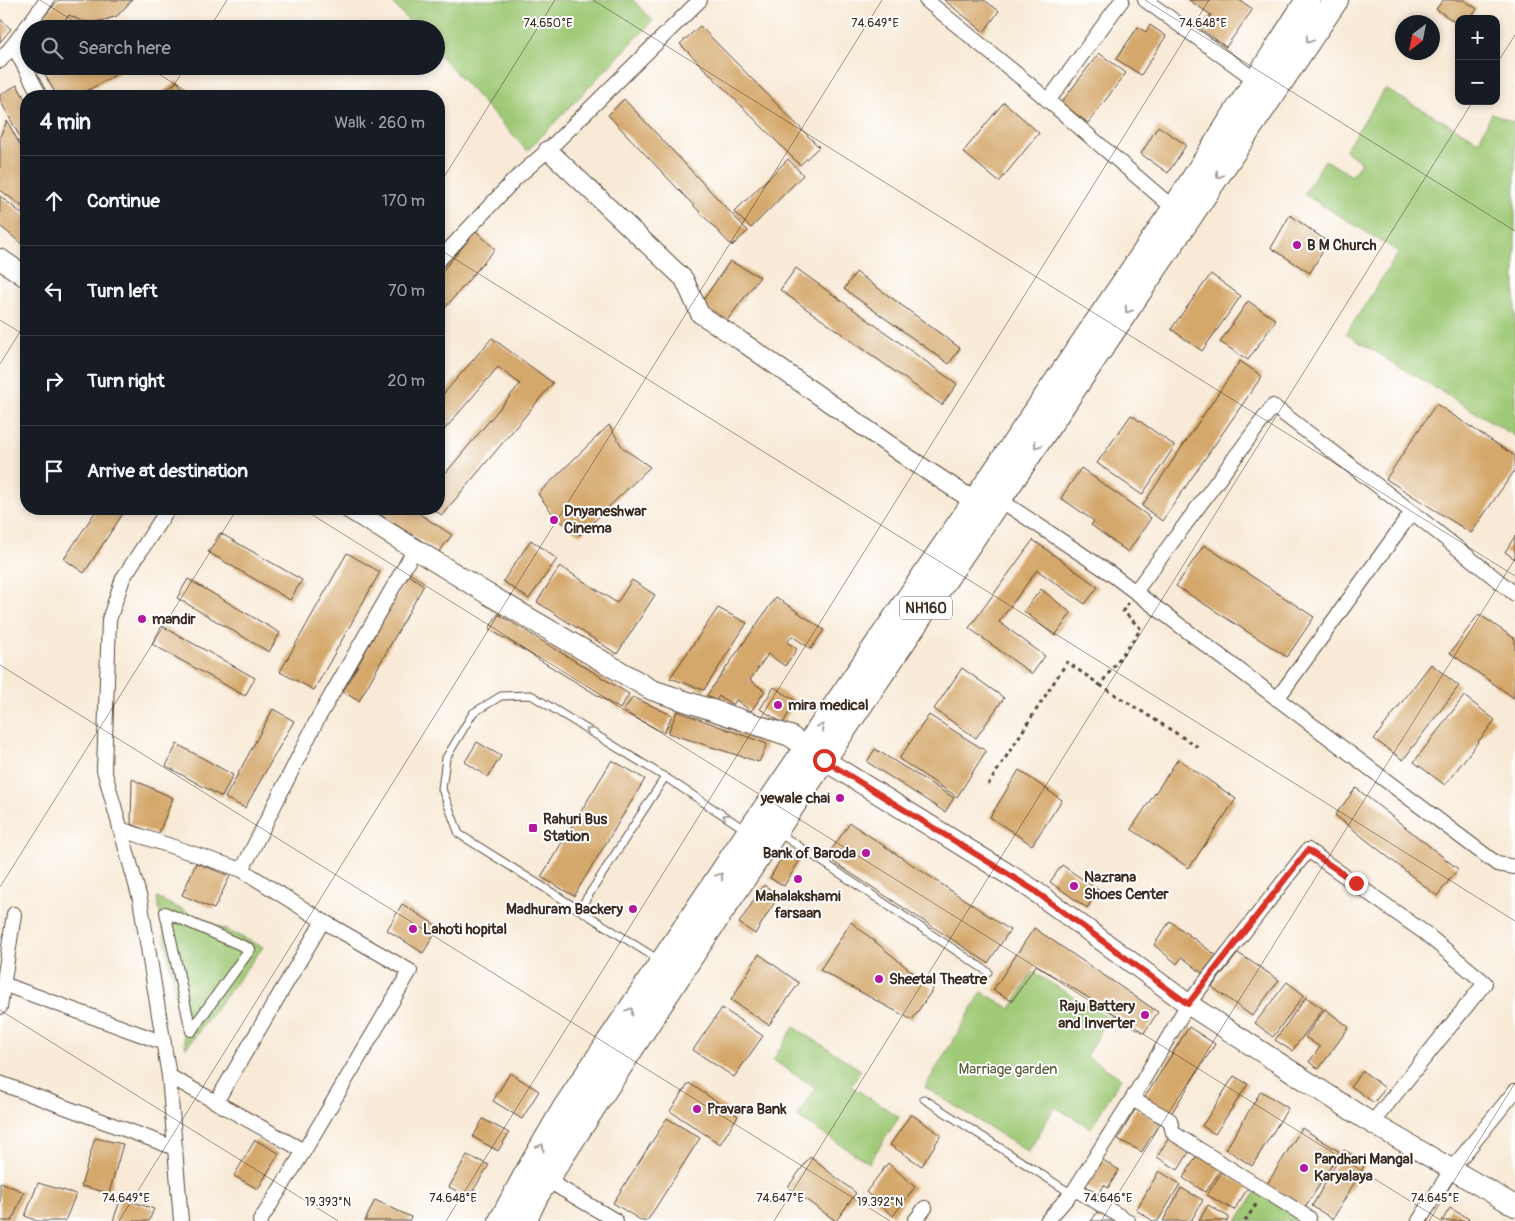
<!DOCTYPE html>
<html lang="en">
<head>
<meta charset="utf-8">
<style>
  :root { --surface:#171b24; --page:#20242c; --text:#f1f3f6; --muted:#9ea1a6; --line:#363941 }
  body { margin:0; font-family:Pangolin,sans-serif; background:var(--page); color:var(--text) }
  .controls { position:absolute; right:15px; top:15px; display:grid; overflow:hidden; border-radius:10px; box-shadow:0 2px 8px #0003 }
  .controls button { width:45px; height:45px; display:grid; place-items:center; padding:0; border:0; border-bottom:1px solid var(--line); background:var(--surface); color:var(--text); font:25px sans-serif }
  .compass { position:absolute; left:1395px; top:15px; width:45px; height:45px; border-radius:50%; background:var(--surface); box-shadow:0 2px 8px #0003; rotate:212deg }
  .stop { position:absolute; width:15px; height:15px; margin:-11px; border:4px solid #d93025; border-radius:50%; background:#fff }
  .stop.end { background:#d93025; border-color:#fff; box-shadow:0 1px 5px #0008 }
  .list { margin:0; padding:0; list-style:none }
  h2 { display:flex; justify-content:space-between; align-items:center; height:65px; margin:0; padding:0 20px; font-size:21px }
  h2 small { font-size:16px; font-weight:400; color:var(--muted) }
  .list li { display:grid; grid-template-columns:32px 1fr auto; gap:15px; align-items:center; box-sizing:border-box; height:90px; padding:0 20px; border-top:1px solid var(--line) }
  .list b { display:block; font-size:19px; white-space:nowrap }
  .list em { font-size:16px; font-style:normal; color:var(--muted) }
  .icon { flex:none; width:28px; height:28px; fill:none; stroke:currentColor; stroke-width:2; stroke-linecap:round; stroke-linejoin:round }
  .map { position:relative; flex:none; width:1515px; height:1221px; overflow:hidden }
  .search { position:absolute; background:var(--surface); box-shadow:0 2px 8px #0003; left:20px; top:20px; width:425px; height:55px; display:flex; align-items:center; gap:12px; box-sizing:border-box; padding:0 18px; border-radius:28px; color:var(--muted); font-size:19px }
  .panel { position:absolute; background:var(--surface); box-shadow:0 2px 8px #0003; left:20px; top:90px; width:425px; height:425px; border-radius:20px }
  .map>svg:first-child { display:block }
  .green { fill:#9fc976; stroke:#6d7a4a }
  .building { fill:#d4a76b }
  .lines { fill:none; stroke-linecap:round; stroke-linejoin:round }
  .service-casing { stroke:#57473a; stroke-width:9 }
  .pedestrian-casing { stroke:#57473a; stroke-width:12 }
  .minor-casing { stroke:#57473a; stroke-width:16 }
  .tertiary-casing { stroke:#57473a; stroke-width:20 }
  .secondary-casing { stroke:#57473a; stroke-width:22 }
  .trunk-casing { stroke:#57473a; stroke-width:26 }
  .path { stroke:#57473a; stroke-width:3; stroke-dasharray:4 4; stroke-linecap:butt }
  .service { stroke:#fff; stroke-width:7 }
  .pedestrian { stroke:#fff; stroke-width:10 }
  .minor { stroke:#fff; stroke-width:14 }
  .tertiary { stroke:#fff; stroke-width:18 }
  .secondary { stroke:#fff; stroke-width:20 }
  .trunk { stroke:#fff; stroke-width:24 }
  .oneway { stroke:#a79f9a }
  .route { stroke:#d93025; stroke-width:6 }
  .ticks { fill:none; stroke:#3b2a1e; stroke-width:1; stroke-opacity:0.45 }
  .poi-dot { fill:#b5179e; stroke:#fff; stroke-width:2 }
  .labels { text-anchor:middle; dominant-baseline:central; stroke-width:4; stroke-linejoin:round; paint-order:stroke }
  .shield { fill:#fff; stroke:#766a62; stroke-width:1 }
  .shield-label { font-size:14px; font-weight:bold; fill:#3b2a1e }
  .poi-label { font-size:15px; font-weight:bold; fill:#3b2a1e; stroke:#fff; text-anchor:start }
  .park-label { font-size:15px; fill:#595a38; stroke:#fff }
  .ticks-label { font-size:12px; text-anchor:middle; fill:#3b2a1e; stroke:#fff; stroke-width:4; stroke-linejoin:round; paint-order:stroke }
</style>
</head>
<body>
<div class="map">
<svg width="1515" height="1221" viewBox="0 0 1515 1221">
  <rect width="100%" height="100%" fill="#fff"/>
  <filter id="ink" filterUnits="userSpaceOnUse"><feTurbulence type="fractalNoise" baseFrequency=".02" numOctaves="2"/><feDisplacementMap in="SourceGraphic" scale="10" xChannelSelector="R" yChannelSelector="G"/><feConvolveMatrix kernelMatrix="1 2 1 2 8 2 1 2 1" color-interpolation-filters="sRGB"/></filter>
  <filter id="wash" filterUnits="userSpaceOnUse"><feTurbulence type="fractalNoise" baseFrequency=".0096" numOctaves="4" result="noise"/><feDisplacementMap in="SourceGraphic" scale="20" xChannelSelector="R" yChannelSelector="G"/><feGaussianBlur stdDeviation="1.12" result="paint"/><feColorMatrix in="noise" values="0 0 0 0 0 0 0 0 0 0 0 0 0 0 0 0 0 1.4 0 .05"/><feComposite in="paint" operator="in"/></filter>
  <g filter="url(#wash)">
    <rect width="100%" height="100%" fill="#f8ead7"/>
    <!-- green -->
    <path class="green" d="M 390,0 L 633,0 L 653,21 L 527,151 L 436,51 L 436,29 L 416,29 Z
      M 1385,89 L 1479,141 L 1492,113 L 1515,123 L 1515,436 L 1346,334 L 1399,252 L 1304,194 L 1325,160 L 1352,176 L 1361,162 L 1345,150 Z
      M 157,898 L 263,947 L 186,1048 Z
      M 1032,972 L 1109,1018 L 1086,1056 L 1121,1078 L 1091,1128 L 1055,1107 L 1028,1152 L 925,1087 L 982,992 L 1011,1009 Z
      M 794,1027 L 861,1070 L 851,1086 L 899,1117 L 869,1163 L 797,1117 L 816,1088 L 773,1060 Z
      M 1257,1190 L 1305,1221 L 1237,1221 Z"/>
    <g id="blocks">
      <!-- building -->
      <path class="building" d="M 58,0 L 132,0 L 117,16 L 105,20 L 92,22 L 81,21 L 69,15 L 61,26 L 64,29 L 34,29 Z
        M 944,0 L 984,0 L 999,11 L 984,32 Z
        M 1189,0 L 1239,0 L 1253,9 L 1226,47 L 1201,29 L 1211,15 Z
        M 1443,0 L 1464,0 L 1477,9 L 1470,19 L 1459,19 L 1459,25 L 1436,9 Z
        M 0,19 L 11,29 L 0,42 Z
        M 137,21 L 142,29 L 125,29 Z
        M 1150,25 L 1166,36 L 1141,75 L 1116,59 L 1138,27 L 1146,32 Z
        M 700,26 L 819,147 L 800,165 L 680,44 Z
        M 29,35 L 29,56 L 21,44 Z
        M 1099,53 L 1126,73 L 1088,123 L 1061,103 Z
        M 60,66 L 131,66 L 78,96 L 57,96 L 45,75 Z
        M 177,81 L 189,96 L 157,96 Z
        M 17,85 L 26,101 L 26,148 L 0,100 L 0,95 Z
        M 624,99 L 748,231 L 732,246 L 608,115 Z
        M 1004,102 L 1039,133 L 999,182 L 963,152 Z
        M 7,121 L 26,156 L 26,209 L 0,190 L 0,136 Z
        M 1158,126 L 1186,145 L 1168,173 L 1141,154 Z
        M 788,159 L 803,175 L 751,228 L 734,212 Z
        M 0,196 L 26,217 L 26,247 L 0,226 Z
        M 1290,215 L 1328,242 L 1310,273 L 1271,248 Z
        M 476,231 L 495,249 L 439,315 L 439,275 Z
        M 730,261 L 760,277 L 725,323 L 701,303 Z
        M 796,268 L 957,384 L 942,405 L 780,290 Z
        M 856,272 L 960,348 L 949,364 L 844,289 Z
        M 1211,274 L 1241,296 L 1202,351 L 1171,329 Z
        M 1248,301 L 1276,320 L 1248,360 L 1220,342 Z
        M 492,338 L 553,383 L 442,515 L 433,509 L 439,509 L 439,481 L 520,384 L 498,367 L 439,436 L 439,399 Z
        M 1240,361 L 1262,376 L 1162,521 L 1142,506 Z
        M 1436,404 L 1515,456 L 1515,470 L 1471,533 L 1386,479 Z
        M 1131,415 L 1175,446 L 1142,495 L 1097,463 Z
        M 609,425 L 623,448 L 650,467 L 580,535 L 556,518 L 538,494 Z
        M 1081,468 L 1151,518 L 1128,552 L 1091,525 L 1094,521 L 1061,498 Z
        M 97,509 L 126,509 L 84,573 L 64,559 Z
        M 371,509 L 412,509 L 452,535 L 439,552 Z
        M 220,533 L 302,580 L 290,600 L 208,552 Z
        M 1515,536 L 1515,559 L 1505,552 Z
        M 531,540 L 557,559 L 529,599 L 503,581 Z
        M 1033,540 L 1098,587 L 1085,604 L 1037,570 L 999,622 L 1045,656 L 1032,674 L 969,628 Z
        M 1204,545 L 1314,617 L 1287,657 L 1176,586 Z
        M 347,553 L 380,572 L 314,690 L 280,672 Z
        M 560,566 L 617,603 L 632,580 L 655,595 L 617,654 L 537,602 Z
        M 408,575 L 424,585 L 359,701 L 343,692 Z
        M 188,579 L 280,633 L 269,652 L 177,598 Z
        M 1041,589 L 1071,613 L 1055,636 L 1024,611 Z
        M 776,597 L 824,630 L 811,649 L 792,636 L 787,642 L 797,649 L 785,666 L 768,654 L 750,680 L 765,691 L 751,711 L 736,700 L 733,705 L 719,696 L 716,701 L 707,695 Z
        M 718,608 L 747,623 L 704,690 L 670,678 Z
        M 498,614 L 629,694 L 620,709 L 489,629 Z
        M 1479,614 L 1515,639 L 1514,698 L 1450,653 Z
        M 162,626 L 255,678 L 245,696 L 152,644 Z
        M 1431,664 L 1459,686 L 1403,760 L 1374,739 Z
        M 962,668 L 1004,698 L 976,738 L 934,709 Z
        M 774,687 L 796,701 L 783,723 L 760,709 Z
        M 1464,696 L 1495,720 L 1445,785 L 1414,762 Z
        M 633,697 L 672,715 L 664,733 L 623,711 Z
        M 273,709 L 294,721 L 245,808 L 225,798 Z
        M 677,711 L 767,744 L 759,762 L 668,733 Z
        M 929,715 L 986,751 L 957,797 L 899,759 Z
        M 477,742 L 501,756 L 488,777 L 465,762 Z
        M 177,744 L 233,775 L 222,797 L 166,766 Z
        M 875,749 L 954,798 L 945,812 L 867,762 Z
        M 1178,759 L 1236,799 L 1189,868 L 1131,829 Z
        M 612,760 L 645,779 L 574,896 L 541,877 Z
        M 1019,770 L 1062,800 L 1032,845 L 990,817 Z
        M 132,779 L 173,798 L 158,835 L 131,824 Z
        M 1356,788 L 1458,869 L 1437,896 L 1335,815 Z
        M 850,823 L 1010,930 L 988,963 L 826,857 Z
        M 787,848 L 802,857 L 784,886 L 770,878 Z
        M 196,863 L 230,876 L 214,909 L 182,895 Z
        M 1062,865 L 1098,890 L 1087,908 L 1050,882 Z
        M 764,885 L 779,895 L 755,934 L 739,923 Z
        M 402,904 L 439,927 L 423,953 L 387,930 Z
        M 1170,921 L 1217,956 L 1202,973 L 1182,957 L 1177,964 L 1154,945 Z
        M 851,922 L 933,989 L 912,1020 L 820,970 Z
        M 1034,928 L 1158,1012 L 1144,1033 L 1036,965 L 1012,1001 L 993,990 Z
        M 1238,953 L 1279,980 L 1252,1016 L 1212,987 Z
        M 759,954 L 799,983 L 769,1025 L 731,1000 Z
        M 1287,982 L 1304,995 L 1273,1037 L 1255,1023 Z
        M 1306,997 L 1323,1009 L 1292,1051 L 1275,1040 Z
        M 722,1008 L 763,1036 L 734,1077 L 693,1050 Z
        M 1325,1009 L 1349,1027 L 1319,1069 L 1309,1062 L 1320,1047 L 1305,1037 Z
        M 1189,1027 L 1215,1044 L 1171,1114 L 1145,1097 Z
        M 1363,1071 L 1385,1088 L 1374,1103 L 1351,1086 Z
        M 510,1073 L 539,1091 L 522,1119 L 493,1101 Z
        M 1234,1076 L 1248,1084 L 1215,1134 L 1202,1126 Z
        M 689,1083 L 738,1116 L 720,1144 L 670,1111 Z
        M 1261,1091 L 1288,1108 L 1252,1166 L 1226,1149 Z
        M 1136,1108 L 1159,1123 L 1142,1152 L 1118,1139 Z
        M 911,1114 L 941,1135 L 922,1166 L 890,1145 Z
        M 667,1118 L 700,1138 L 647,1221 L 642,1221 L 613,1203 Z
        M 483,1119 L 509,1133 L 498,1151 L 473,1137 Z
        M 1302,1128 L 1340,1152 L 1305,1208 L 1267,1184 Z
        M 1170,1136 L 1191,1149 L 1178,1170 L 1157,1157 Z
        M 95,1138 L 123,1144 L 109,1193 L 81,1186 Z
        M 255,1140 L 279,1153 L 258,1189 L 234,1176 Z
        M 1344,1150 L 1366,1163 L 1333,1219 L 1312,1206 Z
        M 1198,1154 L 1222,1169 L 1205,1192 L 1183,1178 Z
        M 467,1155 L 489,1165 L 469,1197 L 449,1187 Z
        M 810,1157 L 856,1193 L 836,1221 L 788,1187 Z
        M 1100,1158 L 1119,1170 L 1108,1188 L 1104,1185 L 1099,1194 L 1084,1185 Z
        M 888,1163 L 915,1187 L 893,1216 L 866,1192 Z
        M 1159,1171 L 1180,1184 L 1158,1221 L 1153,1221 L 1136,1210 Z
        M 1222,1172 L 1248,1188 L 1234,1210 L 1207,1195 Z
        M 0,1182 L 24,1192 L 12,1221 L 0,1221 Z
        M 38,1183 L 76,1194 L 65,1221 L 37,1221 L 25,1216 Z
        M 1181,1188 L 1203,1200 L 1191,1221 L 1163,1221 Z
        M 121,1198 L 154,1209 L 149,1221 L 113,1221 Z
        M 375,1200 L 411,1217 L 409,1221 L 365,1221 Z
        M 1208,1205 L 1229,1217 L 1227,1221 L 1199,1221 Z
        M 1450,1208 L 1469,1219 L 1467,1221 L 1442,1221 Z
        M 1100,1209 L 1117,1221 L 1091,1221 Z"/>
    </g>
  </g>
  <g filter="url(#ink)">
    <use href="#blocks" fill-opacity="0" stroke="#57473a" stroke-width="1"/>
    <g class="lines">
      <defs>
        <path id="service" d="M 779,833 L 988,972
          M 579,910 L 665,777
          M 659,960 L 459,834 L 442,789 L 446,758 L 473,713 L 501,696 L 531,695 L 665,777 L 746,830
          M 924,1099 L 1072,1194"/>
        <path id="pedestrian" d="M 165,912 L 250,949 L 191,1031 Z"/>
        <path id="minor" d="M 926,0 L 1030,85 L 1178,212
          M 1145,0 L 1257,81
          M 13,45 L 47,0
          M 0,61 L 13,45 L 40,96
          M 1048,101 L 1122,0
          M 439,260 L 515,179 L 548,150 L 700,0
          M 1000,500 L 1110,573 L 1497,864 L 1515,867
          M 168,509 L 123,578 L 109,620 L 104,770 L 140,899 L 169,1076 L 181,1221
          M 1412,512 L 1515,594
          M 1135,592 L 1273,406 L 1412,512 L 1277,699
          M 120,829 L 242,870 L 323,921 L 410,971 L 304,1151 L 260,1221
          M 242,870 L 317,720 L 415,549
          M 3,984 L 164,1043
          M 0,1007 L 14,914
          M 169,1076 L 304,1151
          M 0,1083 L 175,1148
          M 1132,1099 L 1170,1120 L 1173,1133 L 1309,1218 L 1308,1221
          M 216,1102 L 323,921
          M 542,1177 L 616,1221
          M 1075,1189 L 1128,1221
          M 915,1221 L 925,1208
          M 1047,1221 L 1075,1189 L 1132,1099 L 1188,1004 L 1308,850 L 1425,933 L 1485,983 L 1372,1123
          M 1419,1221 L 1451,1170 L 1515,1091"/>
        <path id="tertiary" d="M 548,150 L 684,279 L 700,314 L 741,341 L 911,460 L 985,508"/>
        <path id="secondary" d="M 0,259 L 26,277
          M 350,509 L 486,593 L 652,690 L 790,736 L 824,760 L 1032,889 L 1188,1004 L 1365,1119 L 1515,1206"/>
        <path id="trunk" d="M 501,1221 L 529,1169 L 564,1109 L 749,832 L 1174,209 L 1308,0
          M 524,1221 L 536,1196 L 696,949 L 1336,0"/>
      </defs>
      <!-- service casing -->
      <use href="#service" class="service-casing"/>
      <!-- pedestrian casing -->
      <use href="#pedestrian" class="pedestrian-casing"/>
      <!-- minor casing -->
      <use href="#minor" class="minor-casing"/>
      <!-- tertiary casing -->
      <use href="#tertiary" class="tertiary-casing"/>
      <!-- secondary casing -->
      <use href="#secondary" class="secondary-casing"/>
      <!-- trunk casing -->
      <use href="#trunk" class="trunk-casing"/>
      <!-- path -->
      <path class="path" d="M 1100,685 L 1201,749
        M 988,785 L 1067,662 L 1100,685 L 1141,629 L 1123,611 L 1128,603
        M 1245,1221 L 1257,1203"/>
      <!-- service -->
      <use href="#service" class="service"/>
      <!-- pedestrian -->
      <use href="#pedestrian" class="pedestrian"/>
      <!-- minor -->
      <use href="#minor" class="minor"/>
      <!-- tertiary -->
      <use href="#tertiary" class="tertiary"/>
      <!-- secondary -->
      <use href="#secondary" class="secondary"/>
      <!-- trunk -->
      <use href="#trunk" class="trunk"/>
    </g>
    <!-- one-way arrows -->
    <defs><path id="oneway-chevron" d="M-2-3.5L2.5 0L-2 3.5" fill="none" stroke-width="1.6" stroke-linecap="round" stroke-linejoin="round" transform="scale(1.25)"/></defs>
    <g class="oneway">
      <use href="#oneway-chevron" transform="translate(1309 40) rotate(124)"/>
      <use href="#oneway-chevron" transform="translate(1219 175) rotate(124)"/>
      <use href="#oneway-chevron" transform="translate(1128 310) rotate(124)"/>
      <use href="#oneway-chevron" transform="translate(1037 445) rotate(124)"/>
      <use href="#oneway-chevron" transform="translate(821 727) rotate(-56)"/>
      <use href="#oneway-chevron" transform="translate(589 731) rotate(-149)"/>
      <use href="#oneway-chevron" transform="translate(726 817) rotate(-147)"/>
      <use href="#oneway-chevron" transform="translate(720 876) rotate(-56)"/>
      <use href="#oneway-chevron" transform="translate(630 1011) rotate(-56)"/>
      <use href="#oneway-chevron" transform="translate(541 1147) rotate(-59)"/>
    </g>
  </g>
  <g class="lines" filter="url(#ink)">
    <!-- route -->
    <path class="route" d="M 824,760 L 1032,889 L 1188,1004 L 1308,850 L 1356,883"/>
  </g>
  <!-- ticks -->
  <path class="ticks" d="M 40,0 L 86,29M 593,0 L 1515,576M 1145,0 L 1515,231M 209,29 L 227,0M 1496,65 L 1515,35M 146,66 L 194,96M 167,96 L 186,66M 439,185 L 555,0M 439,249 L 1515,921M 0,320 L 26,336M 0,364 L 26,322M 303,509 L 1442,1221M 0,665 L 890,1221M 0,887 L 237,509M 0,1010 L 338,1221M 119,1221 L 882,0M 446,1221 L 1209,0M 774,1221 L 1473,101M 1101,1221 L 1515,559M 1429,1221 L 1515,1083"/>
  <!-- markers -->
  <g class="poi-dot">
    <circle cx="1297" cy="245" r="5"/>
    <circle cx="554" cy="520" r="5"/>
    <circle cx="142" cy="619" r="5"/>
    <circle cx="778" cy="705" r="5"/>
    <circle cx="840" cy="798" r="5"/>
    <rect x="528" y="823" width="10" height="10" rx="2.5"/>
    <circle cx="866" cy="853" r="5"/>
    <circle cx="798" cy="879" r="5"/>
    <circle cx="1074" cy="886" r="5"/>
    <circle cx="633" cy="909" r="5"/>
    <circle cx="413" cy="929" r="5"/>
    <circle cx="879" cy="979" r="5"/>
    <circle cx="1145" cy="1015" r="5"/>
    <circle cx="697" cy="1109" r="5"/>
    <circle cx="1304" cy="1168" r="5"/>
  </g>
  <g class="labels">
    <!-- shield labels -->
    <rect class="shield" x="900" y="596.5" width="52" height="23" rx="4"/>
    <g class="shield-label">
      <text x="926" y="608">NH160</text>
    </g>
    <!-- poi labels -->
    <g class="poi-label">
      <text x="1307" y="245">B M Church</text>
      <text x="564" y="511">Dnyaneshwar<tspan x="564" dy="17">Cinema</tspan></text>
      <text x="152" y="619">mandir</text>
      <text x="788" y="705">mira medical</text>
      <text x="830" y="798" text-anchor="end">yewale chai</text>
      <text x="543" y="819">Rahuri Bus<tspan x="543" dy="17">Station</tspan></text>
      <text x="856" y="853" text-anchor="end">Bank of Baroda</text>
      <text x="1084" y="877">Nazrana<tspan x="1084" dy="17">Shoes Center</tspan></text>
      <text x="798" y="896" text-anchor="middle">Mahalakshami<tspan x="798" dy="17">farsaan</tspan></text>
      <text x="623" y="909" text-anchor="end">Madhuram Backery</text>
      <text x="423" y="929">Lahoti hopital</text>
      <text x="889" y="979">Sheetal Theatre</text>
      <text x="1135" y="1006" text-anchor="end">Raju Battery<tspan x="1135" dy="17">and Inverter</tspan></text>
      <text x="707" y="1109">Pravara Bank</text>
      <text x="1314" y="1159">Pandhari Mangal<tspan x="1314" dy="17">Karyalaya</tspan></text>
    </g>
    <!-- park labels -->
    <g class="park-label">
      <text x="1008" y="1069">Marriage garden</text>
    </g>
  </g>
  <g class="ticks-label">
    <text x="548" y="27">74.650°E</text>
    <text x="875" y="27">74.649°E</text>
    <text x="1203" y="27">74.648°E</text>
    <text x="126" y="1202">74.649°E</text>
    <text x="453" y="1202">74.648°E</text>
    <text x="780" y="1202">74.647°E</text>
    <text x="1108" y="1202">74.646°E</text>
    <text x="1435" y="1202">74.645°E</text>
    <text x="328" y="1206">19.393°N</text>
    <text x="880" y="1206">19.392°N</text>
  </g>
</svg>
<div class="controls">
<button>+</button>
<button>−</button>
</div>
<svg class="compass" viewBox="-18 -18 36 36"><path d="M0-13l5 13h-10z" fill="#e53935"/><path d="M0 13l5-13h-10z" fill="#9ea1a6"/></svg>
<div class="stop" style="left:824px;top:760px"></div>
<div class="stop end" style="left:1356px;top:883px"></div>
<div class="search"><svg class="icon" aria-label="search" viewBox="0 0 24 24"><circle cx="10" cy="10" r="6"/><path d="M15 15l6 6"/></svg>Search here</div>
<section class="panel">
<h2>4 min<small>Walk · 260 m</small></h2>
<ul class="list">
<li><svg class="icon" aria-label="ahead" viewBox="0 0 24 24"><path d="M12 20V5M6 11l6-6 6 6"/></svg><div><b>Continue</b></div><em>170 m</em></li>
<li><svg class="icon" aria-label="left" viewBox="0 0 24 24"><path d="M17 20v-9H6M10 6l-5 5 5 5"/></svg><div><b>Turn left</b></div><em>70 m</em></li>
<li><svg class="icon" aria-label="right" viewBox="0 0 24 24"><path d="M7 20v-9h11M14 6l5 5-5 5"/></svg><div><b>Turn right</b></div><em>20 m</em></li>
<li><svg class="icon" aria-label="arrive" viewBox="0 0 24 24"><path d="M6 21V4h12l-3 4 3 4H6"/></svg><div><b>Arrive at destination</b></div></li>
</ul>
</section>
</div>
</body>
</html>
